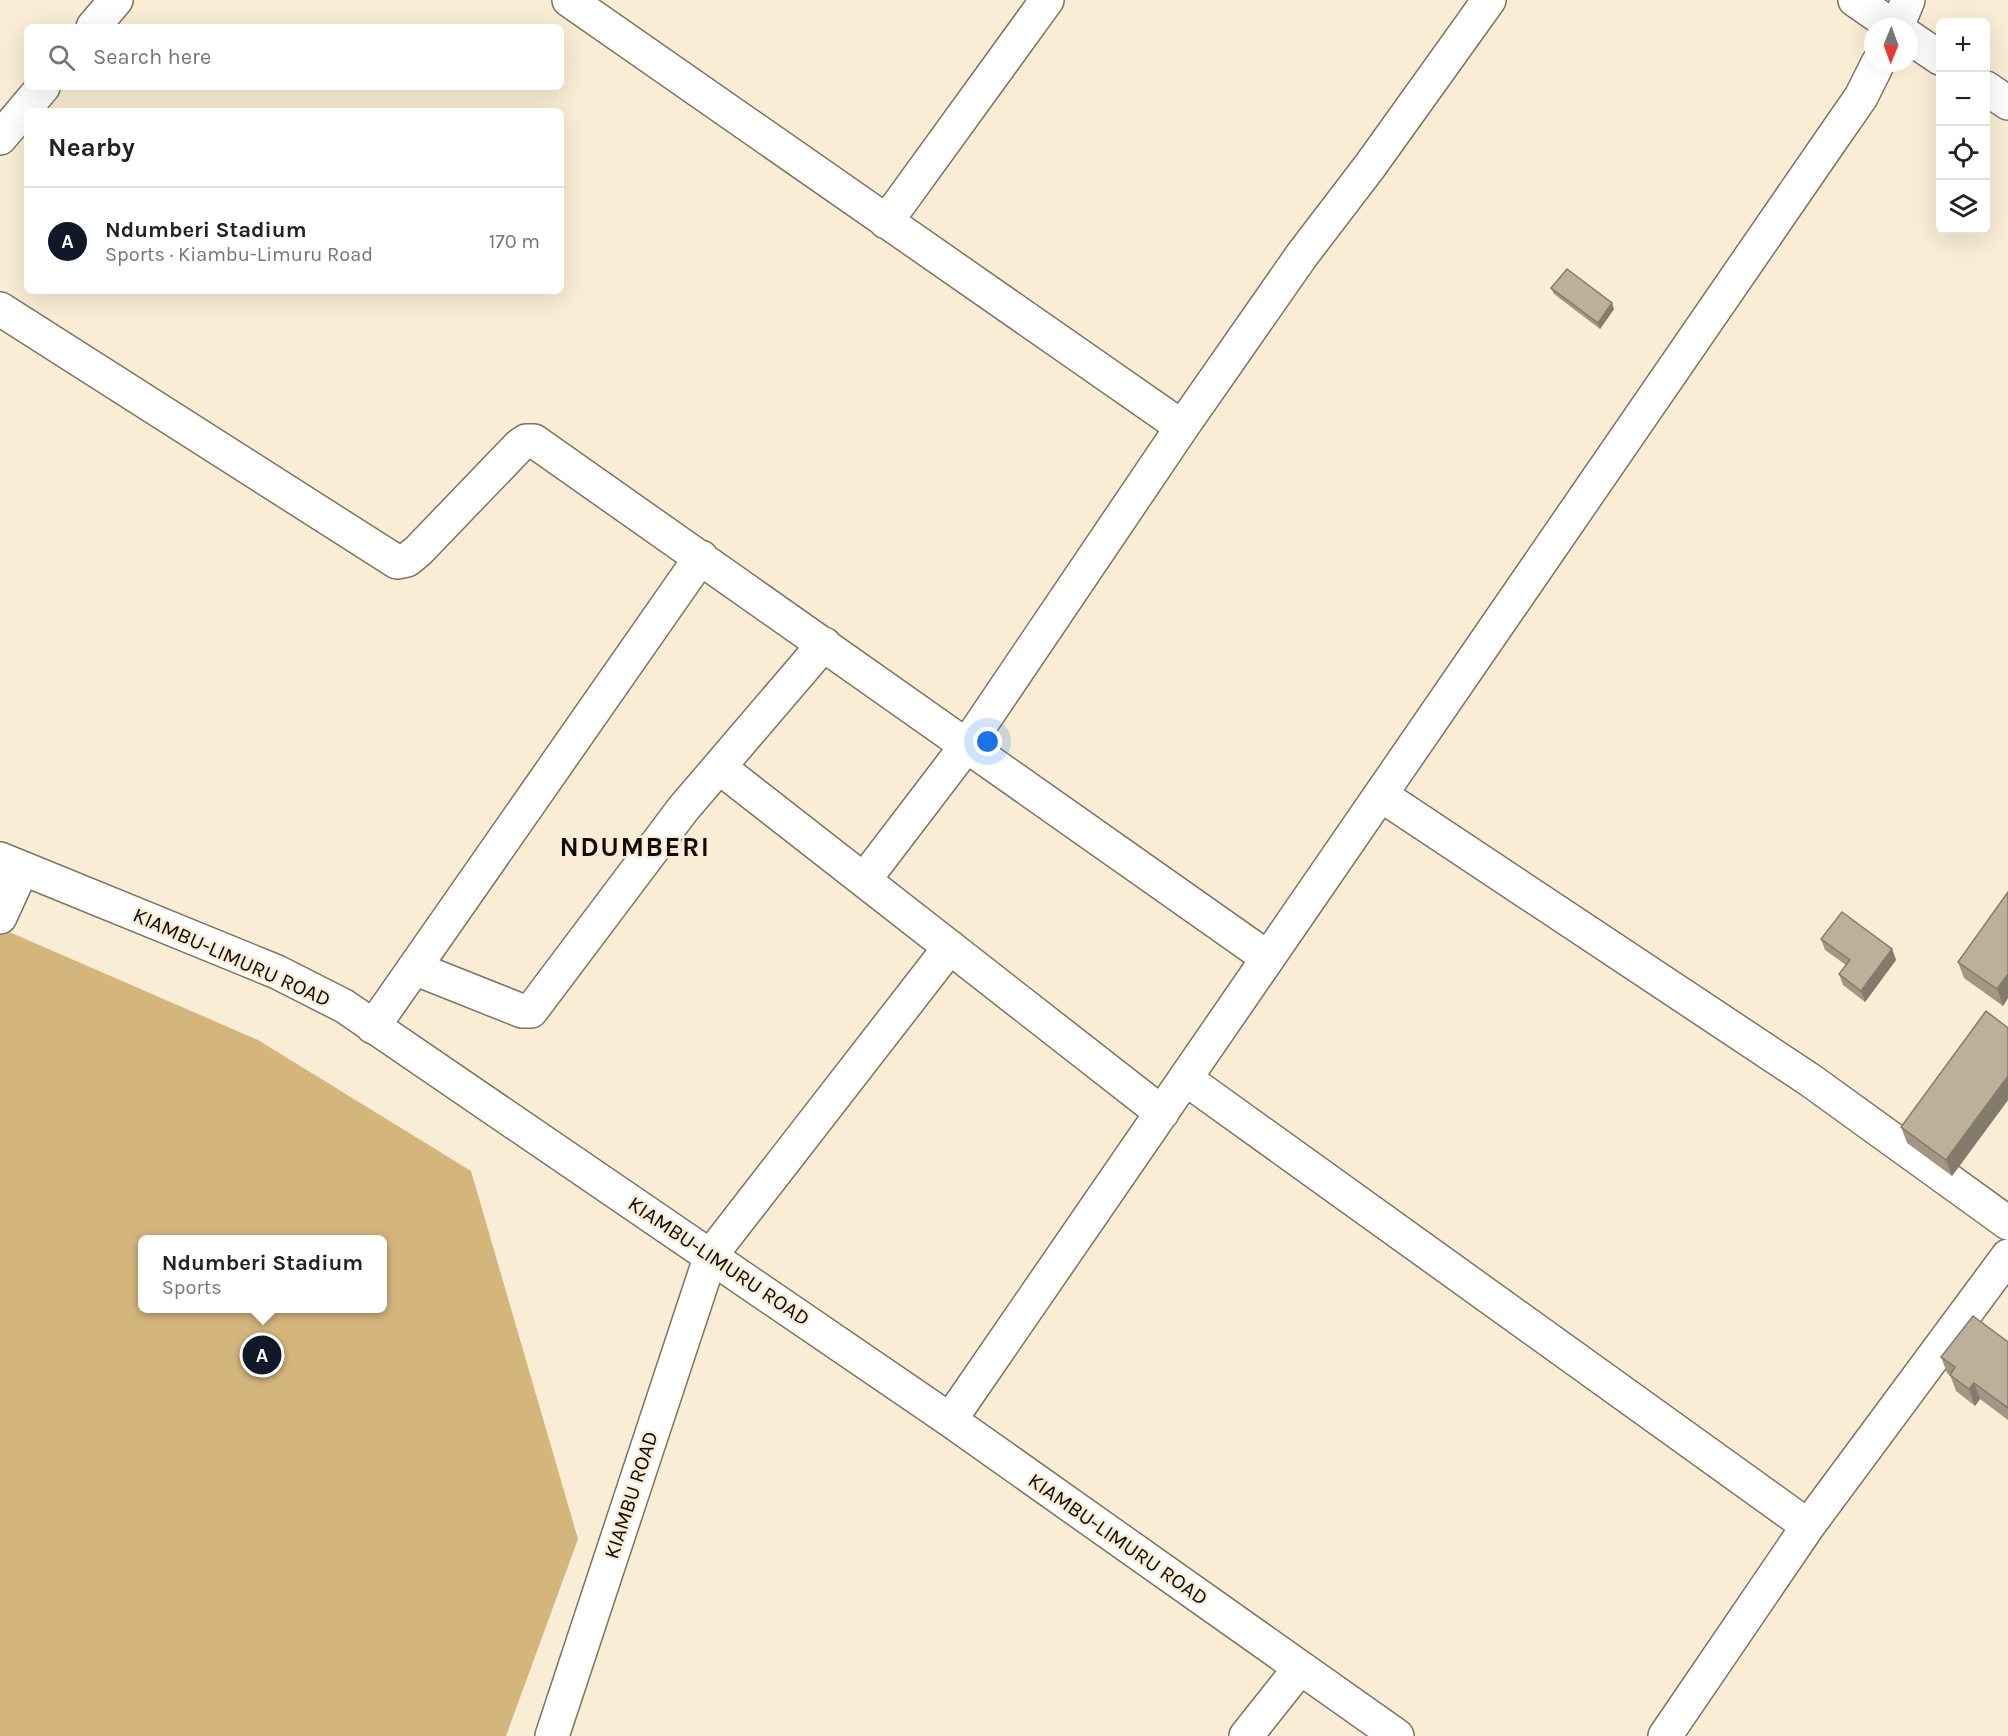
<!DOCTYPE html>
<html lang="en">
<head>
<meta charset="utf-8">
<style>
  :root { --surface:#fff; --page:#f2f2f2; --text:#222; --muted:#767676; --line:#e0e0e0; --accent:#111827 }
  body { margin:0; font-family:Karla,sans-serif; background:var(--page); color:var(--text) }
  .controls { position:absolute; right:18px; top:18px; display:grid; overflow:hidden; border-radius:9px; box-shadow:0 6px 24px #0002 }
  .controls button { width:54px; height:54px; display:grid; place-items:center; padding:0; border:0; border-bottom:2px solid var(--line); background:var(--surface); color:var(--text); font:30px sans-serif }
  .compass { position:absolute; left:1864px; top:18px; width:54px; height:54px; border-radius:50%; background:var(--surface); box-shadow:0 6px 24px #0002; rotate:181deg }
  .you { position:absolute; left:988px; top:742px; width:21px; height:21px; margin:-15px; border:4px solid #fff; border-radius:50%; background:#1a73e8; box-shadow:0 0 0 9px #1a73e833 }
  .badge { display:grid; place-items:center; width:39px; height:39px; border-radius:50%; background:var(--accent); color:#fff; font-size:20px; font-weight:700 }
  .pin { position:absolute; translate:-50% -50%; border:3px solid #fff; box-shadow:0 2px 6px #0006 }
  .popup { position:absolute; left:138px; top:1235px; width:249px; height:78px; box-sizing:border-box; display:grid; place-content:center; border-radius:9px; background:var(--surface); filter:drop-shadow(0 2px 4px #0005); font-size:20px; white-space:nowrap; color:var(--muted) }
  .popup b { font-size:22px; color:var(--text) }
  .popup::after { content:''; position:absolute; left:50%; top:100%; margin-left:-12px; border:12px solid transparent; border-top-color:var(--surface) }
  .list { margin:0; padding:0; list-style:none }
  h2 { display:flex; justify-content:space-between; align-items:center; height:78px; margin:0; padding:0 24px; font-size:26px }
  h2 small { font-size:20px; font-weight:400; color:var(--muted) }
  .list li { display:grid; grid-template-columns:39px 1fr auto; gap:18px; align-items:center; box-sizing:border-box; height:108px; padding:0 24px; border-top:2px solid var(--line) }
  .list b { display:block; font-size:22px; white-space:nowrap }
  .list p { margin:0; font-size:20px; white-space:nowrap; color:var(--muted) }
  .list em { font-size:20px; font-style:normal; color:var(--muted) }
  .icon { flex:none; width:33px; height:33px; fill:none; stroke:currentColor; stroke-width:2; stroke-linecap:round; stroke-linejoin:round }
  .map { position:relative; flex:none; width:2008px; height:1736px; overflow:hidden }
  .search { position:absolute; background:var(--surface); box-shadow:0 6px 24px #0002; left:24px; top:24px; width:540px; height:66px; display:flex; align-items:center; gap:15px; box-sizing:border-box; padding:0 21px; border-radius:9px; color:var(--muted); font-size:22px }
  .panel { position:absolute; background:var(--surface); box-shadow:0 6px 24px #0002; left:24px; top:108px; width:540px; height:186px; border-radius:9px }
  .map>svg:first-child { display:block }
  .green { fill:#d4b67d; fill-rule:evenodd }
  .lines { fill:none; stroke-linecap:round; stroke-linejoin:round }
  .minor-casing { stroke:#7d735e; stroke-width:36 }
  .highway-casing { stroke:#7d735e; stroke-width:36 }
  .minor { stroke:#fff; stroke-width:33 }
  .highway { stroke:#fff; stroke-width:33 }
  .wall { fill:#a29784 }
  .shaded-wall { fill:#847b6c }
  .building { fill:#bcb09a; stroke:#847b6c; stroke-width:1.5 }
  .labels { text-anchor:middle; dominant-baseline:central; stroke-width:5; stroke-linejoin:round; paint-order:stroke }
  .street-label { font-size:21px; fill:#100c05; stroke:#f9edd5 }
  .district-label { font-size:27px; font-weight:bold; letter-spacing:1.5px; fill:#100c05; stroke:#f9edd5 }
</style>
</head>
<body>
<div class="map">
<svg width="2008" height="1736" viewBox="0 0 2008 1736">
  <rect width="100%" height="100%" fill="#f9edd5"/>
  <!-- green -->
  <path class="green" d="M 0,928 L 258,1040 L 471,1171 L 578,1539 L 506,1736 L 0,1736 ZM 142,1240 L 382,1240 L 382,1308 L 142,1308 Z"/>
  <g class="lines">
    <defs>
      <path id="minor" d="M 569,0 L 1182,427
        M 1855,0 L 1894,27
        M 93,27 L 116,0
        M 1897,27 L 1908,0
        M 1909,37 L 1940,58
        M 1986,88 L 2008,103
        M 0,138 L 43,87
        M 886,222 L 1047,0
        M 0,309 L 397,562 L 407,560 L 418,551 L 519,446 L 526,441 L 534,441 L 1268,958
        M 719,767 L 1162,1113
        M 1381,795 L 1810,1080 L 2008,1223
        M 864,880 L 967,745 L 1182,427 L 1302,255 L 1370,166 L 1489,0
        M 0,917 L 22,869
        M 414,968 L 522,1011 L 531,1011 L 683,809 L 824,644
        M 373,1027 L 701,557
        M 1186,1079 L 1808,1526
        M 950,1420 L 1827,146 L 1861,97 L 1878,63
        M 552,1736 L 711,1255 L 950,947
        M 1246,1736 L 1300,1668
        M 1665,1736 L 1808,1526 L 2008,1256"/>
      <path id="highway" d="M 0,859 L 277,972 L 344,1006 L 950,1420 L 1397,1736"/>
    </defs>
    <!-- minor casing -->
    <use href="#minor" class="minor-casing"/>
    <!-- highway casing -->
    <use href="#highway" class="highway-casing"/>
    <!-- minor -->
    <use href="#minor" class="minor"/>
    <!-- highway -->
    <use href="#highway" class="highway"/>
  </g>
  <!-- wall -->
  <path class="wall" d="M 1551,288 L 1614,309 L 1600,329 L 1554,294 Z
    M 2008,892 L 2008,998 L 2003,1006 L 1964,978 L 1958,962 Z
    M 1821,939 L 1892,949 L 1896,960 L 1865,1002 L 1843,985 L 1839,974 L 1846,965 L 1825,950 Z
    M 2008,1028 L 2008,1100 L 1952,1176 L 1907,1143 L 1901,1127 Z
    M 2008,1342 L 2008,1420 L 1980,1399 L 1975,1406 L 1956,1391 L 1950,1375 L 1947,1373 L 1941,1357 Z"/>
  <!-- shaded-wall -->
  <path class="shaded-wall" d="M 1612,303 L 1614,309 L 1600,329 L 1598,323 Z
    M 1892,949 L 1896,960 L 1865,1002 L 1861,991 Z
    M 2008,974 L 2008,998 L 2003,1006 L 1997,989 Z
    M 2008,1076 L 2008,1100 L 1952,1176 L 1946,1160 Z
    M 1974,1383 L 1980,1399 L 1975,1406 L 1969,1389 Z"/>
  <!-- building -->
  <path class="building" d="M 1567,269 L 1612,303 L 1598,323 L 1551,288 Z
    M 2008,892 L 2008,974 L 1997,989 L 1958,962 Z
    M 1842,912 L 1892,949 L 1861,991 L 1839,974 L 1850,960 L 1821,939 Z
    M 1986,1011 L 2008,1028 L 2008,1076 L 1946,1160 L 1901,1127 Z
    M 1973,1316 L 2008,1342 L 2008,1408 L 1974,1383 L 1969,1389 L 1950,1375 L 1955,1367 L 1941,1357 Z"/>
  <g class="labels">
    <!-- street labels -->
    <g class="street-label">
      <text transform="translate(232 957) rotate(24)">KIAMBU-LIMURU ROAD</text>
      <text transform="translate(719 1261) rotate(34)">KIAMBU-LIMURU ROAD</text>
      <text transform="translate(631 1495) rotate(-72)">KIAMBU ROAD</text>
      <text transform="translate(1118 1539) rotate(35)">KIAMBU-LIMURU ROAD</text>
    </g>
    <!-- district labels -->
    <g class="district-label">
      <text x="635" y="847">NDUMBERI</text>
    </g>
  </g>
</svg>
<div class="controls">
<button>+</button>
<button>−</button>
<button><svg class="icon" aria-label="locate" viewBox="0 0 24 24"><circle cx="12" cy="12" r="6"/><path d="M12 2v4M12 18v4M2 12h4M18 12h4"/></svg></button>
<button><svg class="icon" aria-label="layers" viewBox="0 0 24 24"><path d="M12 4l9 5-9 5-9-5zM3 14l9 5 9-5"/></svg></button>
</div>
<svg class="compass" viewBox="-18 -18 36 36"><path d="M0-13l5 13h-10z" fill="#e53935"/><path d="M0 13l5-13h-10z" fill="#767676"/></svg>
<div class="you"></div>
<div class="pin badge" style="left:262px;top:1355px">A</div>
<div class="popup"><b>Ndumberi Stadium</b>Sports</div>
<div class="search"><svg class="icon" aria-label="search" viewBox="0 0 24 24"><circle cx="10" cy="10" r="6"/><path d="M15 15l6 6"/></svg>Search here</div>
<section class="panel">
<h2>Nearby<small></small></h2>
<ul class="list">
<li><span class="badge">A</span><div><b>Ndumberi Stadium</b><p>Sports · Kiambu-Limuru Road</p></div><em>170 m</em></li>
</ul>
</section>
</div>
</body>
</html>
